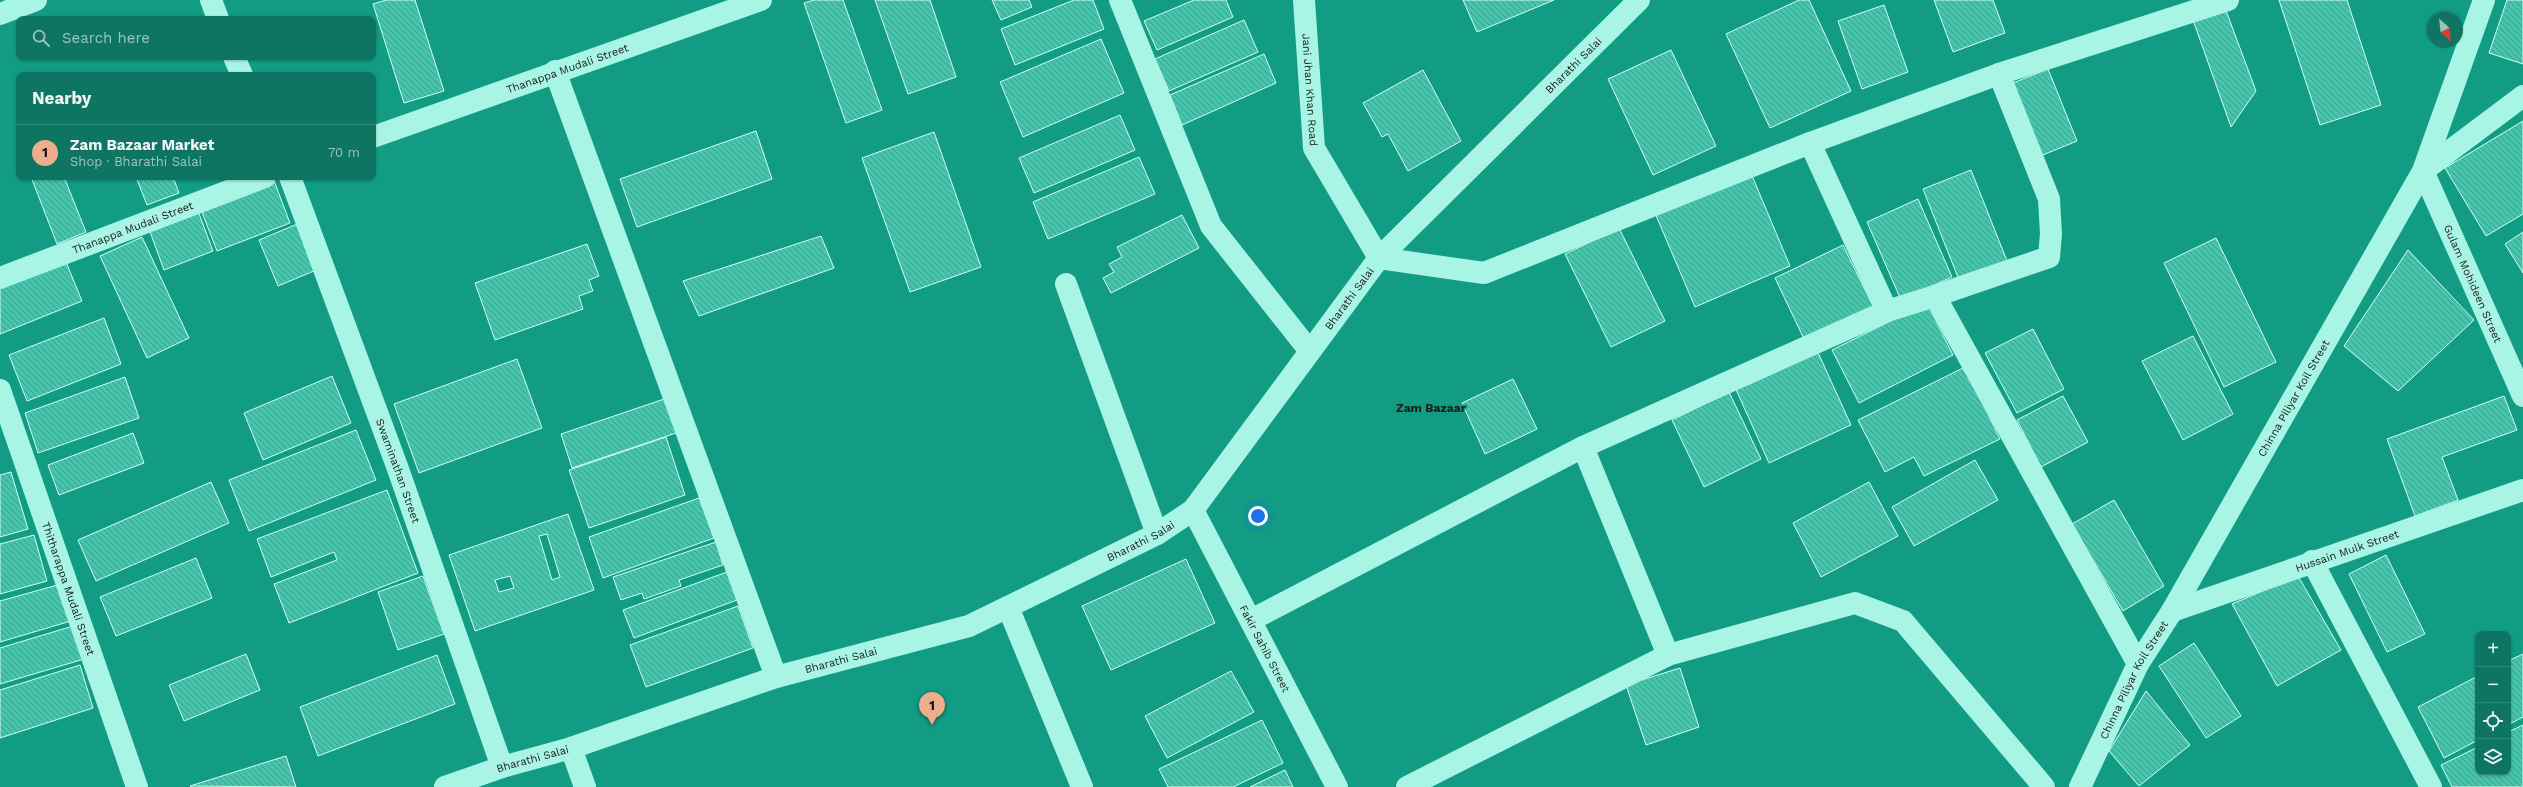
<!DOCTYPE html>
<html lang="en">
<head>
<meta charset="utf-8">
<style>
  :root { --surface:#0e7562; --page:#1c7d6b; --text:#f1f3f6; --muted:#9bc3be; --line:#2e8777; --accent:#eead8d }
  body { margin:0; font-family:"Work Sans",sans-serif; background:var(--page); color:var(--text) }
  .controls { position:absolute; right:12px; bottom:12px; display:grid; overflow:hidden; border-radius:8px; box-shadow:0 1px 3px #0004 }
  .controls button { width:36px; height:36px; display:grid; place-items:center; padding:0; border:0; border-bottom:1px solid var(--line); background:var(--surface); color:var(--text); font:20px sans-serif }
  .compass { position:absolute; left:2427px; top:12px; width:36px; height:36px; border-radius:50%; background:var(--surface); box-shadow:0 1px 3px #0004; rotate:153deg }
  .you { position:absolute; left:1258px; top:516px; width:14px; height:14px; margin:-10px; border:3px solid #fff; border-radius:50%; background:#1a73e8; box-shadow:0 0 0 6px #1a73e833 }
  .badge { display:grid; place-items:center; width:26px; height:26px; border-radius:50%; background:var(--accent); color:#111; font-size:13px; font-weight:700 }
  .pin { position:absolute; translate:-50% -33px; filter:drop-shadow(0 1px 2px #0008) }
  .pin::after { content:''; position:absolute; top:21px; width:14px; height:12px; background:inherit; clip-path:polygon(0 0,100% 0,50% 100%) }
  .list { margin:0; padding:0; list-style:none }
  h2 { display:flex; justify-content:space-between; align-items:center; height:52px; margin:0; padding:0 16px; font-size:17px }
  h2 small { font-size:13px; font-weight:400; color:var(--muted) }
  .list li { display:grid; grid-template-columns:26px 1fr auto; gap:12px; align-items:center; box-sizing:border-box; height:56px; padding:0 16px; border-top:1px solid var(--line) }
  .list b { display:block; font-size:15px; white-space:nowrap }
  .list p { margin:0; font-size:13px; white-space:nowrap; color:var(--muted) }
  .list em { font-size:13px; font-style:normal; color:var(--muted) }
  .icon { flex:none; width:22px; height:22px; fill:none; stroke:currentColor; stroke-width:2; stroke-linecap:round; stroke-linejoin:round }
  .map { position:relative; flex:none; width:2523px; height:787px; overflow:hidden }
  .search { position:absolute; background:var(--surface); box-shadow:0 1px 3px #0004; left:16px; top:16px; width:360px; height:44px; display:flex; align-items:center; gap:10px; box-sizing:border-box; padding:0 14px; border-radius:8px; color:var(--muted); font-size:15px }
  .panel { position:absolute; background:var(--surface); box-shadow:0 1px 3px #0004; left:16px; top:72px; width:360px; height:108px; border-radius:8px }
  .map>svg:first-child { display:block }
  .building { fill:url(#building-back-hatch); stroke:#d0fef4; fill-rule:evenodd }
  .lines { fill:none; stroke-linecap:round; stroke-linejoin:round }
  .minor { stroke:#a8f4e5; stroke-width:22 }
  .tertiary { stroke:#a8f4e5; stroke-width:22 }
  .labels { text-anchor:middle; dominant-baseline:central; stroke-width:3; stroke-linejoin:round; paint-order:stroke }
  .street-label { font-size:11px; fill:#1d1d1d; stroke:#129c83 }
  .neighbourhood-label { font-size:12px; font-weight:bold; fill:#1d1d1d; stroke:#129c83 }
</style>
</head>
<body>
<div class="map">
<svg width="2523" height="787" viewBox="0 0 2523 787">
  <defs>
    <pattern id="building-back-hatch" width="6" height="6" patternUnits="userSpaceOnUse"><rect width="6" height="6" fill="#44c6ad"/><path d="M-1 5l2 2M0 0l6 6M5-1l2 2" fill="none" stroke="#38a08c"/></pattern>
  </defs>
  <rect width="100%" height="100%" fill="#129c83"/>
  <!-- building -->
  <path class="building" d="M 386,0 L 415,0 L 444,91 L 404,103 L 373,4 Z
    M 814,0 L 843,0 L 882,110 L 846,123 L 804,3 Z
    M 875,0 L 930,0 L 956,77 L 908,94 Z
    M 992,0 L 1029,0 L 1032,7 L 1001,20 Z
    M 1074,0 L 1093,0 L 1104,29 L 1015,65 L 1001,29 Z
    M 1194,0 L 1226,0 L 1233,17 L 1157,50 L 1144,21 Z
    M 1463,0 L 1554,0 L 1477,32 Z
    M 1799,0 L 1809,0 L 1851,91 L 1770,128 L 1726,34 Z
    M 1934,0 L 1993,0 L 2005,33 L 1953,52 Z
    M 2279,0 L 2347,0 L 2381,105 L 2320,125 Z
    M 2507,0 L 2523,0 L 2523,64 L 2489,53 Z
    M 1884,5 L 1908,72 L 1862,89 L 1838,21 Z
    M 2225,8 L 2256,91 L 2231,127 L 2193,20 Z
    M 1244,20 L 1258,52 L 1169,91 L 1155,59 Z
    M 1101,39 L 1124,93 L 1023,137 L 1000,82 Z
    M 1671,50 L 1716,146 L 1653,175 L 1608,79 Z
    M 1264,54 L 1276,83 L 1182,125 L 1170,95 Z
    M 2048,69 L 2077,141 L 2038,157 L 2008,85 Z
    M 1423,70 L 1461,141 L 1408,171 L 1388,134 L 1382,137 L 1363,103 Z
    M 1120,115 L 1135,150 L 1034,193 L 1019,158 Z
    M 2523,121 L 2523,214 L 2486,236 L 2445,168 Z
    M 756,131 L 772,179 L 637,227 L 620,179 Z
    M 934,132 L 981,267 L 910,292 L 862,158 Z
    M 1139,157 L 1155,194 L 1048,239 L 1033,202 Z
    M 1971,170 L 2009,266 L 1961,285 L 1923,189 Z
    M 1750,171 L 1790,266 L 1695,307 L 1655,213 Z
    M 31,177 L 64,177 L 86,232 L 57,244 Z
    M 136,177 L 173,177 L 179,193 L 147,205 Z
    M 273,178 L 290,223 L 217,251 L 200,207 Z
    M 1918,199 L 1952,277 L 1901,300 L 1867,222 Z
    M 198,211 L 213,251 L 164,270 L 149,229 Z
    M 1182,215 L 1199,248 L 1111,293 L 1103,278 L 1114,272 L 1109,264 L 1122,257 L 1117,247 Z
    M 302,222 L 321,268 L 278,286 L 259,240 Z
    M 1619,228 L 1665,321 L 1611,347 L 1565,254 Z
    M 2523,232 L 2523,273 L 2505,244 Z
    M 821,236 L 834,268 L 699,316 L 683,281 Z
    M 142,237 L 189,338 L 147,358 L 100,256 Z
    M 2216,238 L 2276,362 L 2224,387 L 2164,263 Z
    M 587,244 L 599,276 L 589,280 L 593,291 L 579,296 L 583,309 L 495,340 L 475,283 Z
    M 1843,245 L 1874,308 L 1805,341 L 1775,278 Z
    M 2408,250 L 2474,320 L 2398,391 L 2344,346 Z
    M 66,262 L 82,301 L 0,334 L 0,288 Z
    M 1927,303 L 1953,355 L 1859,403 L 1832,350 Z
    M 104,318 L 121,364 L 27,401 L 9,355 Z
    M 2033,329 L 2064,389 L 2017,413 L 1985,353 Z
    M 2193,336 L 2233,414 L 2183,440 L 2142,361 Z
    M 1816,348 L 1851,425 L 1769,463 L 1734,385 Z
    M 517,359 L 542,428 L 419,473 L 394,404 Z
    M 1965,367 L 2000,439 L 1924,476 L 1914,457 L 1885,472 L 1858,420 Z
    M 332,376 L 351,423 L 263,460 L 244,413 Z
    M 125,377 L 139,418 L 38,453 L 25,413 Z
    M 1513,379 L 1537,429 L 1485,454 L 1462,403 Z
    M 1729,392 L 1761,459 L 1704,487 L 1672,420 Z
    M 2063,396 L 2088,442 L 2041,467 L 2017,420 Z
    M 2504,396 L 2517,430 L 2442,457 L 2458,500 L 2415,516 L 2387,439 Z
    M 670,397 L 682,431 L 572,468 L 561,434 Z
    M 356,430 L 376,480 L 249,531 L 229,480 Z
    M 133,433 L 144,463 L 59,495 L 48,465 Z
    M 666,437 L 685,495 L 589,528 L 569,470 Z
    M 1975,460 L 1998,500 L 1914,546 L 1892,507 Z
    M 11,472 L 28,529 L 0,537 L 0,475 Z
    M 211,482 L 229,523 L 96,581 L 78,540 Z
    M 1869,482 L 1898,536 L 1821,577 L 1793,523 Z
    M 387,490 L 418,573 L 289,623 L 274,584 L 337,560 L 334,552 L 271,577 L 257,539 Z
    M 699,498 L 714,538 L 603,578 L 589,537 Z
    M 2114,500 L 2164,586 L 2123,611 L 2072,524 Z
    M 568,514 L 594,590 L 475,631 L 449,555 ZM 547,534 L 560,577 L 552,580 L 539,536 ZM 510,576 L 514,588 L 499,592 L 495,580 Z
    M 34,535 L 47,581 L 0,594 L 0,544 Z
    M 716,542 L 723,565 L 679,580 L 681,586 L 644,599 L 642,593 L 621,600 L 613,577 Z
    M 2386,555 L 2425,634 L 2387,652 L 2349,574 Z
    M 196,558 L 212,598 L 116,636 L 100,597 Z
    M 1186,559 L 1215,623 L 1111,670 L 1082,606 Z
    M 727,572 L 737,600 L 634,638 L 623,610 Z
    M 423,576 L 444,634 L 398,650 L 378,592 Z
    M 2298,576 L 2341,650 L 2277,686 L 2232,604 Z
    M 61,584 L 71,621 L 0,642 L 0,601 Z
    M 738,606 L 753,648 L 646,687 L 630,645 Z
    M 73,626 L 84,659 L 0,684 L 0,648 Z
    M 2194,643 L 2241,716 L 2206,738 L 2159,666 Z
    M 246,654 L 260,690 L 184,721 L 169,685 Z
    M 2523,654 L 2523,717 L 2508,725 L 2508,661 Z
    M 437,655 L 455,704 L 318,756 L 300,707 Z
    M 80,665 L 93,708 L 0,738 L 0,690 Z
    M 1680,668 L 1699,727 L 1646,745 L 1626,685 Z
    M 1231,671 L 1254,712 L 1167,758 L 1145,716 Z
    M 2478,676 L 2478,740 L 2444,758 L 2418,707 Z
    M 2146,691 L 2190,745 L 2139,786 L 2109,751 Z
    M 1262,720 L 1283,763 L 1233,787 L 1168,787 L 1159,769 Z
    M 2523,725 L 2523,787 L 2452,787 L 2441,765 L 2478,747 L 2478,772 L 2508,772 L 2508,732 Z
    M 286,756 L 296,787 L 190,786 Z
    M 1285,770 L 1293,787 L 1250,787 Z"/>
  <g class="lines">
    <!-- minor -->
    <g class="minor">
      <path d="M 211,0 L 218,19"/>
      <path d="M 1120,0 L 1211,226 L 1309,350"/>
      <path d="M 0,14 L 36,0"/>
      <path d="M 234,57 L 242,75"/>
      <path d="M 555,71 L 776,677"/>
      <path id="s1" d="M 2523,96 L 2423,171 L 2523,396"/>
      <path id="s2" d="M 373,137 L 761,0"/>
      <path d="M 1810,143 L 1887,311"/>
      <path id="s3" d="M 290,177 L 398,469 L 502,767"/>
      <path d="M 1379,258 L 1484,273 L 1810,143 L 1999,74 L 2228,0"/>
      <path id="s4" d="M 0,278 L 265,177"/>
      <path d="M 1066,284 L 1157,534"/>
      <path d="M 1935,296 L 2049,257 L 2051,234 L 2049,199 L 1999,74"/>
      <path id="s5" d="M 0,390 L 137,787"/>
      <path d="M 1583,447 L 1668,655"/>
      <path id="s6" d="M 1193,510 L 1337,787"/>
      <path d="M 2312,561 L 2431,787"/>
      <path d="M 1008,607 L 1082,787"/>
      <path id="s7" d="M 2172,611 L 2523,490"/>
      <path d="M 1251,620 L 1583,447 L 1887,311 L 1935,296 L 2138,664"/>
      <path d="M 571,748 L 585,787"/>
      <path d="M 1407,787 L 1668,655 L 1855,603 L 1903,621 L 2044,787"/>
      <path id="s8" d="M 2080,787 L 2138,664 L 2172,611 L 2423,171 L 2484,0"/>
    </g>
    <!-- tertiary -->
    <g class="tertiary">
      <path id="s9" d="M 1304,0 L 1314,148 L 1379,258"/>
      <path id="s10" d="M 445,787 L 502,767 L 571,748 L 776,677 L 969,626 L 1157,534 L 1193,510 L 1379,258 L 1639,0"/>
    </g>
  </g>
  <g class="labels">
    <!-- street labels -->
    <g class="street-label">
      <text stroke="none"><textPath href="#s10" startOffset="1388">Bharathi Salai</textPath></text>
      <text stroke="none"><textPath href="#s2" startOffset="206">Thanappa Mudali Street</textPath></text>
      <text stroke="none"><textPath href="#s9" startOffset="90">Jani Jhan Khan Road</textPath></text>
      <text stroke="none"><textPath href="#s4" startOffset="142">Thanappa Mudali Street</textPath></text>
      <text stroke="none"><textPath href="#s1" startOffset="248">Gulam Mohideen Street</textPath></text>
      <text stroke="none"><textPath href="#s10" startOffset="1064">Bharathi Salai</textPath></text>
      <text stroke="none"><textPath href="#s8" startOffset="444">Chinna Piliyar Koil Street</textPath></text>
      <text stroke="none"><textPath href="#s3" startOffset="313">Swaminathan Street</textPath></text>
      <text stroke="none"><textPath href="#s10" startOffset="740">Bharathi Salai</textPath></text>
      <text stroke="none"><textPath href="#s7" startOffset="185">Hussain Mulk Street</textPath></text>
      <text stroke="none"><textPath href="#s5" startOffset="210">Thitharappa Mudali Street</textPath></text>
      <text stroke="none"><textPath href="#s6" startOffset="156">Fakir Sahib Street</textPath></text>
      <text stroke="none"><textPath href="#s10" startOffset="416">Bharathi Salai</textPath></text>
      <text stroke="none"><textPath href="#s8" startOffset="120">Chinna Piliyar Koil Street</textPath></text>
      <text stroke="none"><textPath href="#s10" startOffset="92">Bharathi Salai</textPath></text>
    </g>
    <!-- neighbourhood labels -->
    <g class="neighbourhood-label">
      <text x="1431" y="408">Zam Bazaar</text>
    </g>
  </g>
</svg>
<div class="controls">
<button>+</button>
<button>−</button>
<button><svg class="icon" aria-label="locate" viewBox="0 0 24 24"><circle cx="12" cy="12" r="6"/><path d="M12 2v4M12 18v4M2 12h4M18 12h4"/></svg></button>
<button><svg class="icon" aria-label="layers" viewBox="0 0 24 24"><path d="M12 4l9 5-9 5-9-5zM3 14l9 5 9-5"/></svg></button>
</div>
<svg class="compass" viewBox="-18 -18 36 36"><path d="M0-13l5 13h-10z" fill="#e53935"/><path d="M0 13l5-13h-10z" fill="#9bc3be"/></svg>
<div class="you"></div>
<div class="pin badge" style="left:932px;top:725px">1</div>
<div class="search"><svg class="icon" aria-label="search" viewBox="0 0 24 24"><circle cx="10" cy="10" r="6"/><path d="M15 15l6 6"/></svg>Search here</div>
<section class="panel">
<h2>Nearby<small></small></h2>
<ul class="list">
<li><span class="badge">1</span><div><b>Zam Bazaar Market</b><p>Shop · Bharathi Salai</p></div><em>70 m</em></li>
</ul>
</section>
</div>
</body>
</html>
